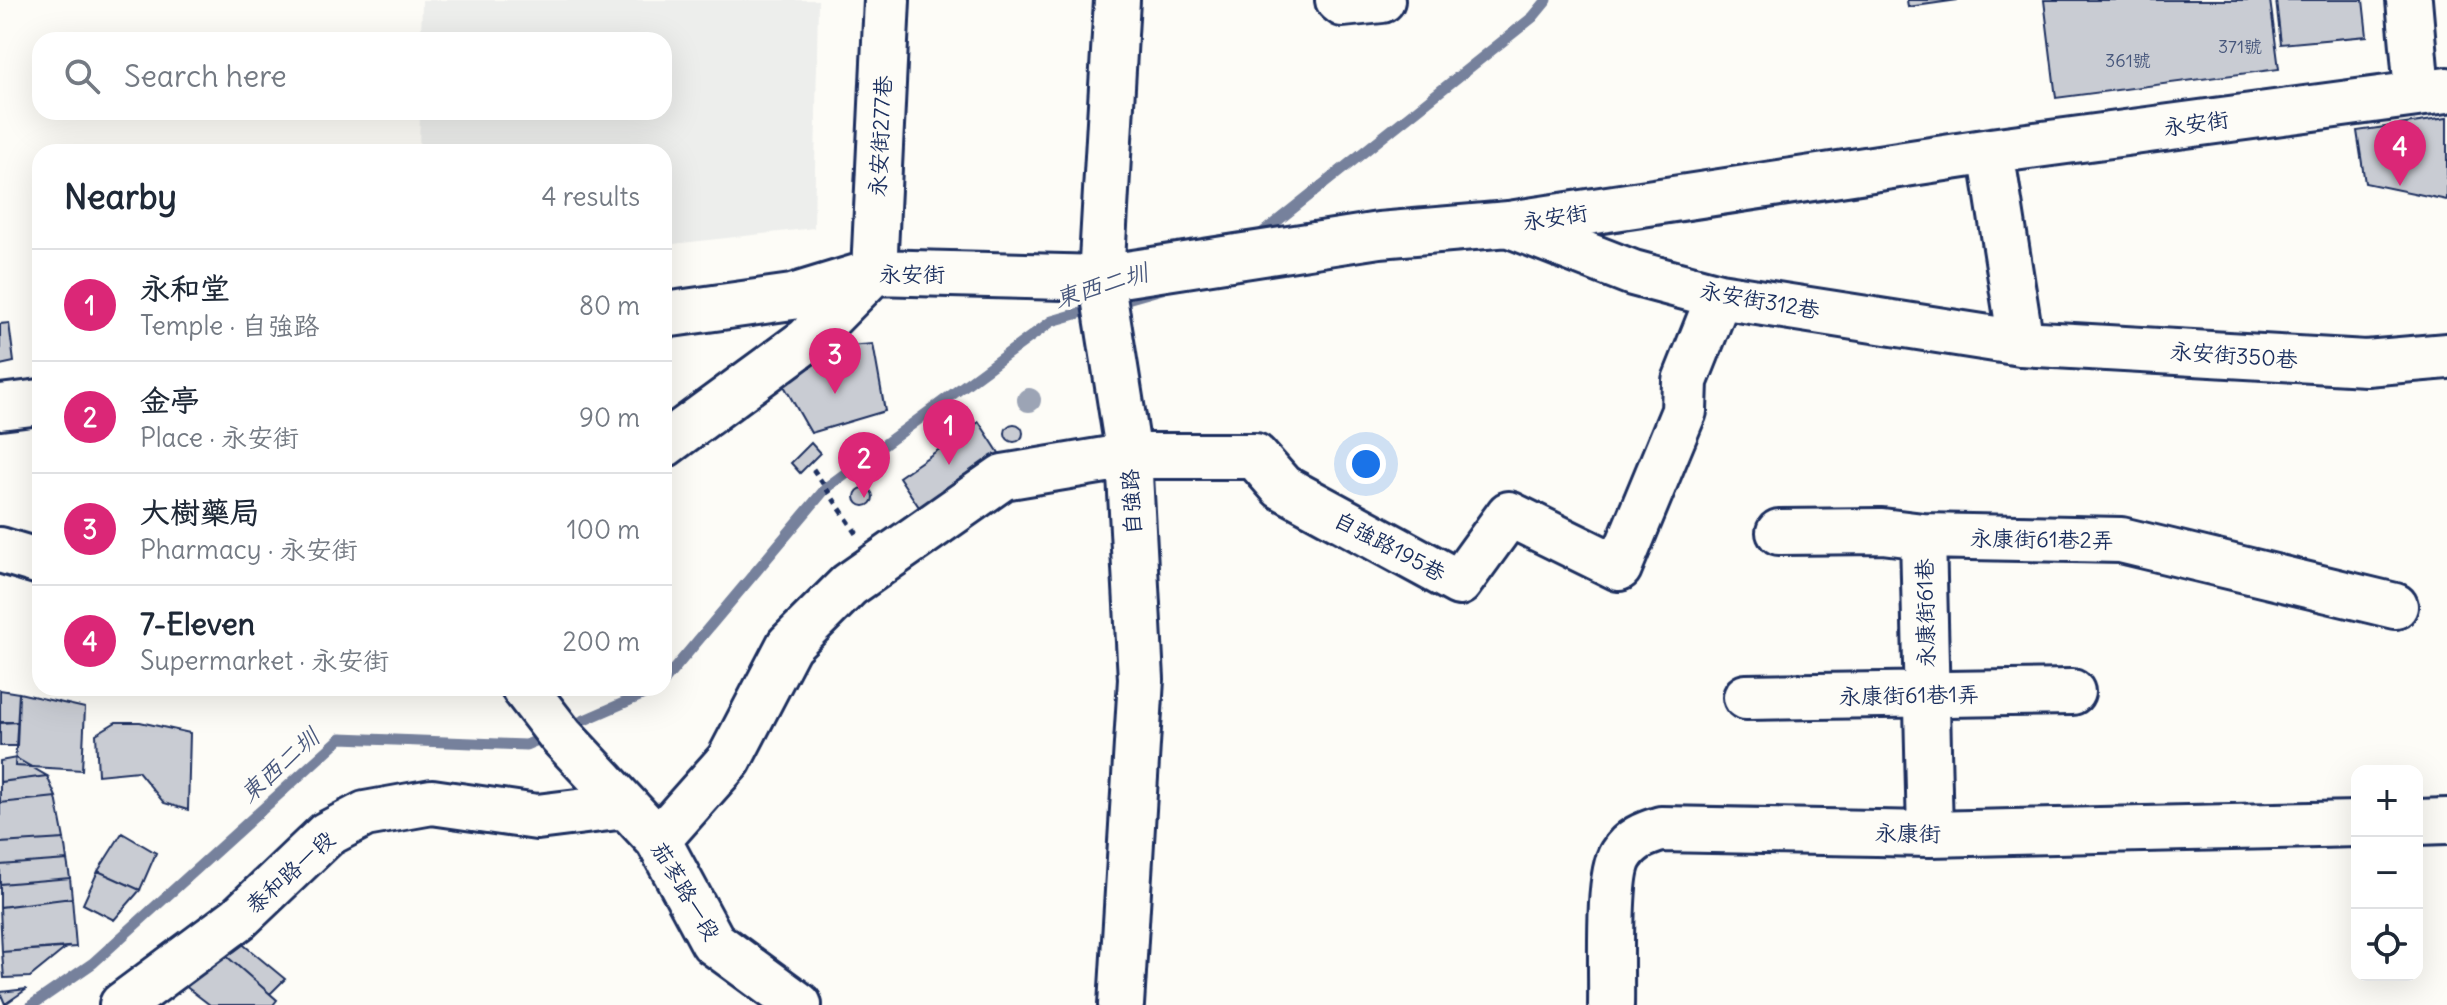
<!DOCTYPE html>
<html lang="en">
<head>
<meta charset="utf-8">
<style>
  :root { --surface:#fff; --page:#f6f6f7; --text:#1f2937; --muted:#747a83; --line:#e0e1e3; --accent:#db2777 }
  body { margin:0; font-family:Delius,"LXGW WenKai TC",sans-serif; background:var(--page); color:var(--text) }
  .controls { position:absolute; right:24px; bottom:24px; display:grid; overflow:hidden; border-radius:16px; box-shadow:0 8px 32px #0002 }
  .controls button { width:72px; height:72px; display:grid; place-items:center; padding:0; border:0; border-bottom:2px solid var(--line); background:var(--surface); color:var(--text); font:40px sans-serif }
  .you { position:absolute; left:1366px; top:464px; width:28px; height:28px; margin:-20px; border:6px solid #fff; border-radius:50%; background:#1a73e8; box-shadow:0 0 0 12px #1a73e833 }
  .badge { display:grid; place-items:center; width:52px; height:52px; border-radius:50%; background:var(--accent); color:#fff; font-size:26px; font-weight:700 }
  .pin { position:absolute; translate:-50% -66px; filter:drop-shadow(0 2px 4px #0008) }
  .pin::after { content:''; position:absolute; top:42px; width:28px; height:24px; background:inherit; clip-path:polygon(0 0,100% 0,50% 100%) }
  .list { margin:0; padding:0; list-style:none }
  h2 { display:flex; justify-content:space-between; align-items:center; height:104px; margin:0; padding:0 32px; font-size:34px }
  h2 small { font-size:26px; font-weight:400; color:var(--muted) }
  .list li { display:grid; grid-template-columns:52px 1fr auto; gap:24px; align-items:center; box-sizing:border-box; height:112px; padding:0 32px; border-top:2px solid var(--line) }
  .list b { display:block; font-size:30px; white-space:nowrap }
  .list p { margin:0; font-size:26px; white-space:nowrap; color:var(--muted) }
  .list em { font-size:26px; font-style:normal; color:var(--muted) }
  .icon { flex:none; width:44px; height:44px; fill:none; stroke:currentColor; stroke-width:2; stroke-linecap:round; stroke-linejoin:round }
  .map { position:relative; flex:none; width:2447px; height:1005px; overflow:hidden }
  .search { position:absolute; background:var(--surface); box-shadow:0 8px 32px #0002; left:32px; top:32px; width:640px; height:88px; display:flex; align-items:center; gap:20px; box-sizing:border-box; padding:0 28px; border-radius:24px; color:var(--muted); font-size:30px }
  .panel { position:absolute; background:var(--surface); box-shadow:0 8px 32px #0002; left:32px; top:144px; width:640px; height:552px; border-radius:24px }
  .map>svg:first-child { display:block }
  .built { fill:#edeeec }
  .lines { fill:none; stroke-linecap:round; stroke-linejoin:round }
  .stream { stroke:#76819c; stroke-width:11 }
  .building { fill:#c9ccd3; stroke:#1b2f5e; stroke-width:2 }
  .minor-casing { stroke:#1b2f5e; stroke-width:50 }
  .path { stroke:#1b2f5e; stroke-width:5; stroke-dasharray:6 6; stroke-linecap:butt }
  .minor { stroke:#fdfcf7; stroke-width:44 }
  .tree { fill:#9ca4b5 }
  .labels { text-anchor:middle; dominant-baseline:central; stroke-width:6; stroke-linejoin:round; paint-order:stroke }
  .number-label { font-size:18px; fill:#46567b }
  .street-label { font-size:22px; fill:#1b2f5e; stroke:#fdfcf7 }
  .water-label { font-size:24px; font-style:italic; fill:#49587d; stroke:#fdfcf7 }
</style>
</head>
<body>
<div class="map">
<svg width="2447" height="1005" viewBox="0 0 2447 1005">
  <rect width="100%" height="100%" fill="#fdfcf7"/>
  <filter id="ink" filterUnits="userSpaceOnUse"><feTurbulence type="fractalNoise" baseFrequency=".0125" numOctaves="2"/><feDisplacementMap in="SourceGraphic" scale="16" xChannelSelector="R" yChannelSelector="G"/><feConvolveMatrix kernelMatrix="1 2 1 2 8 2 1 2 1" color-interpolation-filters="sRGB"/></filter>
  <g filter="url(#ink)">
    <!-- built -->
    <path class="built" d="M 422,0 L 818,0 L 814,228 L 664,245 L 664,152 L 419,152 L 420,112 L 664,112 L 664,40 L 421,40 Z"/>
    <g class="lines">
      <!-- stream -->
      <path class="stream" d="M 1256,238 L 1533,17 L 1547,0
        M 1113,303 L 1162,289
        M 664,681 L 827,487 L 1052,321 L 1097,308
        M 566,728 L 658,688
        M 32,1005 L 93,963 L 341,738 L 526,745 L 550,735"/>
    </g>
    <!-- building -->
    <path class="building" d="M 1907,0 L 1958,0 L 1908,7 Z
      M 2044,0 L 2270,0 L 2279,69 L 2056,98 Z
      M 2276,0 L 2363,0 L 2367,36 L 2281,44 Z
      M 2447,118 L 2447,200 L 2365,183 L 2357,131 Z
      M 9,323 L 14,362 L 0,365 L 0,324 Z
      M 873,344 L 885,411 L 811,433 L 779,377 L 822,348 Z
      M 979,422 L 999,453 L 919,507 L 899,477 Z
      M1005 433a9 9 0 1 1 18 0a9 9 0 1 1-18 0Z
      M 811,443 L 820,453 L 800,473 L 791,463 Z
      M855 497a9 9 0 1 1 18 0a9 9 0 1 1-18 0Z
      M 0,690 L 19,693 L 18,722 L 0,722 Z
      M 19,693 L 85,708 L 82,770 L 15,766 Z
      M 18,722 L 17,746 L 0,746 L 0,723 Z
      M 116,722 L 140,722 L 190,733 L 188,810 L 164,803 L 138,771 L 98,775 L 96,734 Z
      M 16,758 L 47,776 L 0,782 L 0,761 Z
      M 47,776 L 56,797 L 0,803 L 0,782 Z
      M 56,797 L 64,839 L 0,843 L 0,803 Z
      M 122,833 L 156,853 L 140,890 L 98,871 Z
      M 64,839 L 67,860 L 0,865 L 0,843 Z
      M 67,860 L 70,878 L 0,884 L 0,865 Z
      M 98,871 L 140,890 L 114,920 L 83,904 Z
      M 70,878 L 72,898 L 0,907 L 0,884 Z
      M 72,898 L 76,947 L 2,952 L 0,907 Z
      M 239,941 L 285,979 L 270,994 L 216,947 Z
      M 67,947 L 30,977 L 4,978 L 2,952 Z
      M 216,947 L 277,1000 L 273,1005 L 210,1005 L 176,979 Z
      M 27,989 L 5,1004 L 0,992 Z"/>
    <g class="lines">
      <defs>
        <path id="minor" d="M 1117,0 L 1101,278 L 1129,456 L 1141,679 L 1121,1005
          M 1338,0 L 1343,4 L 1382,0
          M 2409,0 L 2417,92
          M 1991,151 L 2021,343
          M 1510,225 L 1633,273 L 1719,296 L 2021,343 L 2366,363 L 2447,356
          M 664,315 L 792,297 L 874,272 L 1101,278 L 1379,235 L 1509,224 L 1991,151 L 2447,90
          M 0,407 L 40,402
          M 664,445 L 807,340 L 874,272 L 887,0
          M 1779,532 L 1882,531 L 1923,536 L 2121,540 L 2395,606
          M 1923,536 L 1930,834
          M 0,550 L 40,562
          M 524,688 L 561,736 L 658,840 L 713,942 L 799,1005
          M 1746,697 L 2072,692
          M 2417,822 L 2447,821
          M 658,840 L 729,760 L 789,645 L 849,585 L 1003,477 L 1129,456 L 1255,456 L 1282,487 L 1459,583 L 1509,514 L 1619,568 L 1684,411 L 1685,381 L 1719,296
          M 122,1005 L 239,918 L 327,834 L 365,814 L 432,802 L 537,817 L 626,806
          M 1611,1005 C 1612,975 1607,877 1621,855 C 1631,839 1644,834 1661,829 L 1930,834 L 2357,824"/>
      </defs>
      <!-- minor casing -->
      <use href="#minor" class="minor-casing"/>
      <!-- path -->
      <path class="path" d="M 813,469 L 857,534"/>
      <!-- minor -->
      <use href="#minor" class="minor"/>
    </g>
    <!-- trees -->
    <circle class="tree" cx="1029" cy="400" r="12"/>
  </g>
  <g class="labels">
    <!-- number labels -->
    <g class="number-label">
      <text x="2240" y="46">371號</text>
      <text x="2128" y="60">361號</text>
    </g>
    <!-- street labels -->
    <g class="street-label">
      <text transform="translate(2196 123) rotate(-8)">永安街</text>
      <text transform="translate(880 136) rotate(-87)">永安街277巷</text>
      <text transform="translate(1555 217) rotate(-9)">永安街</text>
      <text x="912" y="274">永安街</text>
      <text transform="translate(1760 300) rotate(10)">永安街312巷</text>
      <text transform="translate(2234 355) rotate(4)">永安街350巷</text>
      <text transform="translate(1131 502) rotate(-93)">自強路</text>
      <text transform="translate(2042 539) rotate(1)">永康街61巷2弄</text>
      <text transform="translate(1390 546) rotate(28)">自強路195巷</text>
      <text transform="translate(1925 613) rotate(-91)">永康街61巷</text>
      <text transform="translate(1909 695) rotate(-1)">永康街61巷1弄</text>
      <text transform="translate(1908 833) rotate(1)">永康街</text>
      <text transform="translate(290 872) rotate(-42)">泰和路一段</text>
      <text transform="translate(686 891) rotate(59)">茄苳路一段</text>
    </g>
    <!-- water labels -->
    <g class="water-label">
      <text transform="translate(1101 285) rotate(-17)">東西二圳</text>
      <text transform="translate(279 765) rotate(-42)">東西二圳</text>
    </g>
  </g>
</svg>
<div class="controls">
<button>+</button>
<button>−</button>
<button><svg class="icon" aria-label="locate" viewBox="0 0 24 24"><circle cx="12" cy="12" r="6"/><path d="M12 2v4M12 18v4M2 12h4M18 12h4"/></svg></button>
</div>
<div class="you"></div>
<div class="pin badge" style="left:949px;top:465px">1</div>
<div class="pin badge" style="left:864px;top:498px">2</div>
<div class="pin badge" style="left:835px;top:394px">3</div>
<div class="pin badge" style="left:2400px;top:186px">4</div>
<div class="search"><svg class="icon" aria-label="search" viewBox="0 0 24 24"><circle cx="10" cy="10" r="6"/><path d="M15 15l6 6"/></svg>Search here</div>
<section class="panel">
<h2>Nearby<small>4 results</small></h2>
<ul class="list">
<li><span class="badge">1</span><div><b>永和堂</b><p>Temple · 自強路</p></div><em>80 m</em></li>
<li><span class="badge">2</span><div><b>金亭</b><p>Place · 永安街</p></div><em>90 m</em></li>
<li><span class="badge">3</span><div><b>大樹藥局</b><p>Pharmacy · 永安街</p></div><em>100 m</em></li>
<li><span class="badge">4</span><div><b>7-Eleven</b><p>Supermarket · 永安街</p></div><em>200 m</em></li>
</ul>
</section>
</div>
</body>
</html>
